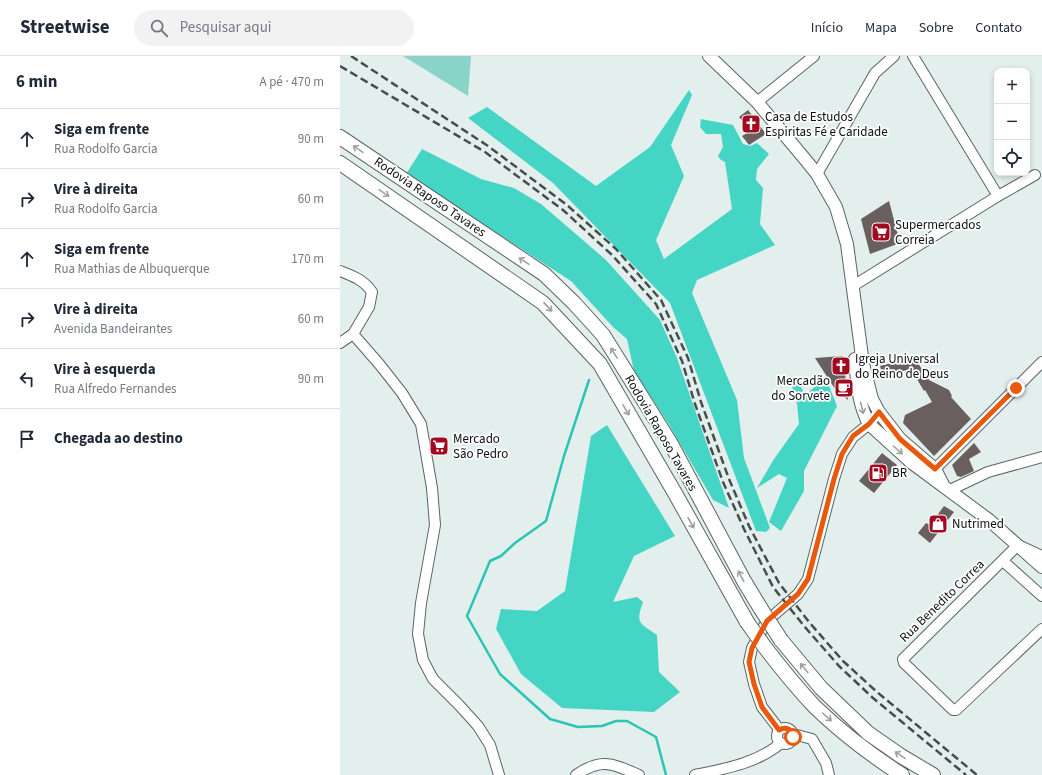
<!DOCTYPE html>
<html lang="pt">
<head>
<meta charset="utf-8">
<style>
  :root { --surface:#fff; --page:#f2f2f3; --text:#1f2937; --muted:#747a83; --line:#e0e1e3 }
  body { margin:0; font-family:"Source Sans 3",sans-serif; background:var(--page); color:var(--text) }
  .controls { position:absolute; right:12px; top:12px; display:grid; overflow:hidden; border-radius:8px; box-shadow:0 2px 6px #0003 }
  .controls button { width:36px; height:36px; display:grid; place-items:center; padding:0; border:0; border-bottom:1px solid var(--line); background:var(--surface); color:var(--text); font:20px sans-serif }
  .stop { position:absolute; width:12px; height:12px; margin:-9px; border:3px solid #ea580c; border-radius:50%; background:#fff }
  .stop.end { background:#ea580c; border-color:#fff; box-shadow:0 1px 4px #0008 }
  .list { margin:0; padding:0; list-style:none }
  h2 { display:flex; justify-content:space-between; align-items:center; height:52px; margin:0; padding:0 16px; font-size:17px }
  h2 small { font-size:13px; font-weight:400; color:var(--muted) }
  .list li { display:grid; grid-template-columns:26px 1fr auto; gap:12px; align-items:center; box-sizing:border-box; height:60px; padding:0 16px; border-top:1px solid var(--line) }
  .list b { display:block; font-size:15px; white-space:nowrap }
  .list p { margin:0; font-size:13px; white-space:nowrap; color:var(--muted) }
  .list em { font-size:13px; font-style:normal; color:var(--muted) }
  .icon { flex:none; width:22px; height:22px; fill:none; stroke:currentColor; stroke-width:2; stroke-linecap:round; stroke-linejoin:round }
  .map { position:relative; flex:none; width:702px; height:719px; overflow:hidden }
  header { display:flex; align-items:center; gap:24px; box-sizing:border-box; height:56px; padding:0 20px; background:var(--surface); border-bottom:1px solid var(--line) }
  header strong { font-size:19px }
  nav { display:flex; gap:22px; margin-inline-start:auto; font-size:14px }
  .search { width:280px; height:36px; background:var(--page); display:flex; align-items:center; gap:10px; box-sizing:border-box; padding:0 14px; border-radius:22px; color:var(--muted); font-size:15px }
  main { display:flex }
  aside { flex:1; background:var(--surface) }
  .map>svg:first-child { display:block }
  .green { fill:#89d3c8 }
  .forest { fill:#45d5c5 }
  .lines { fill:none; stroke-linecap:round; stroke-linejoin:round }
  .stream { stroke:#2cc4b4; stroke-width:2.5 }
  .building { fill:#695f5e }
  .minor-casing { stroke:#5b6563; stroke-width:12 }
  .major-casing { stroke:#5b6563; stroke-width:14 }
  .highway-casing { stroke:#5b6563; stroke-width:16 }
  .minor { stroke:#fff; stroke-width:10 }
  .major { stroke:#fff; stroke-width:12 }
  .highway { stroke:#fff; stroke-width:14 }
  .rail { stroke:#474d4c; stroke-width:2.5; stroke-dasharray:8 4; stroke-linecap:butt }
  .highway-bridge-casing { stroke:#5b6563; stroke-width:16; stroke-linecap:butt }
  .highway-bridge { stroke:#fff; stroke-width:14 }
  .oneway { stroke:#9e9f9f }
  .route { stroke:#ea580c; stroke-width:5 }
  .labels { text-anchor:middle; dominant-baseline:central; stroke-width:3.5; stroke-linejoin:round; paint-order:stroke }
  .poi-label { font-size:13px; fill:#0c1010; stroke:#fff; text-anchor:start }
  .street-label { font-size:13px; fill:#0c1010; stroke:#fff }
</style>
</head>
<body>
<header>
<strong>Streetwise</strong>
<div class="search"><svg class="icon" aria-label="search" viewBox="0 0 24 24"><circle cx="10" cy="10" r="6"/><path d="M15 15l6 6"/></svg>Pesquisar aqui</div>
<nav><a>Início</a><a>Mapa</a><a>Sobre</a><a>Contato</a></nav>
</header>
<main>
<aside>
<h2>6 min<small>A pé · 470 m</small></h2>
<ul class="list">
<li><svg class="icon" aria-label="ahead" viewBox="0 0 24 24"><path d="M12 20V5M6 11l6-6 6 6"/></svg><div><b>Siga em frente</b><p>Rua Rodolfo Garcia</p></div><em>90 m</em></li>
<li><svg class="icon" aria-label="right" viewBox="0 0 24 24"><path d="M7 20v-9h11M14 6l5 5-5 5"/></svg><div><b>Vire à direita</b><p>Rua Rodolfo Garcia</p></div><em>60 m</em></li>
<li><svg class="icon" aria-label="ahead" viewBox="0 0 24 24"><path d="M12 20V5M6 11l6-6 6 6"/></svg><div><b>Siga em frente</b><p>Rua Mathias de Albuquerque</p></div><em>170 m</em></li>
<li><svg class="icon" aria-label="right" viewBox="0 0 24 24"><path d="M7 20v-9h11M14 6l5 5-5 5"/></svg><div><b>Vire à direita</b><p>Avenida Bandeirantes</p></div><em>60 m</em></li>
<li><svg class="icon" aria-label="left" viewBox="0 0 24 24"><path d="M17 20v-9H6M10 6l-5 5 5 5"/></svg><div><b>Vire à esquerda</b><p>Rua Alfredo Fernandes</p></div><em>90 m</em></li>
<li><svg class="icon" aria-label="arrive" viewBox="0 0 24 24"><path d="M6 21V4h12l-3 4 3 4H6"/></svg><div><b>Chegada ao destino</b></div></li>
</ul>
</aside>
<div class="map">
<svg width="702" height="719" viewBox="0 0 702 719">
  <rect width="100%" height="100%" fill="#e3efed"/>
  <!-- green -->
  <path class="green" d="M 63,0 L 131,0 L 128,40 Z"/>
  <!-- forest -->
  <path class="forest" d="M 349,34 L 352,39 L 331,89 L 344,120 L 316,184 L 324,203 L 392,153 L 385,106 L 381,104 L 378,100 L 383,91 L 381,78 L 366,78 L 360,71 L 361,63 L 393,69 L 403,88 L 410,90 L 417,87 L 429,98 L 417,113 L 416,124 L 423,132 L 420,168 L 435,189 L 357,224 L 352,237 L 397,344 L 404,402 L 430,472 L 426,476 L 416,475 L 330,247 L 213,127 L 128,62 L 147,51 L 256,130 L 310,91 Z
    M 82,93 L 141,123 L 174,132 L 201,148 L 266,204 L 320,264 L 337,302 L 389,452 L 373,444 L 328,367 L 294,315 L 287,283 L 273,271 L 231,225 L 66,118 Z
    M 450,323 L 458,325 L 465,339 L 477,329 L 489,330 L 497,350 L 464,415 L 464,435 L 441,475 L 429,466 L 447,422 L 439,418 L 417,432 L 434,403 L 459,368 L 457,348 Z
    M 267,369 L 335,480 L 294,500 L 273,546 L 297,541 L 303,546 C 295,568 300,567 317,579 L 319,616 L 340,636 L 314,656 L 222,652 L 181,618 L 156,573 L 161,553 L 197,555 L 225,535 L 251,380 Z"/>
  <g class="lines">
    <!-- stream -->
    <path class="stream" d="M 249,324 L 224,400 L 206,465 L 175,487 L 161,500 L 150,505 L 127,560 L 160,618 L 210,663 L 238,671 L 262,670 L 276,665 L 287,665 L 316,681 L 326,719"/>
  </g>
  <!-- building -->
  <path class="building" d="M 408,54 L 426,78 L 409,89 L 402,80 L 411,75 L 399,61 Z
    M 549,145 L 560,187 L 530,198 L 521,163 Z
    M 503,300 L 508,344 L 495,333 L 475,302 Z
    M 574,301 L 589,324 L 609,334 L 612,340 L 611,341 L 631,363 L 594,400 L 563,367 L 565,359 L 592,346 L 585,334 L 584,335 L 571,313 L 543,320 L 540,310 Z
    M 634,387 L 641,396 L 629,403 L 634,415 L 621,421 L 617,420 L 612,409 Z
    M 542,397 L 557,409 L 534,437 L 519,425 Z
    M 604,450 L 614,456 L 590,487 L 578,477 L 586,467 L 590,469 Z"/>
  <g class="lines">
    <defs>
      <path id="minor" d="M 573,0 L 658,140
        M 417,46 L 474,0
        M 477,118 L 535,17 L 554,0
        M 0,215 C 13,220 24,224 32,236 L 29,251 L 13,278 L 40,309 L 62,337 L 81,368 L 92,432 L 95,469 L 81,547 L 78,578 L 83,604 L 93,623 L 119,649 L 138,670 L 150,689 L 159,719
        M 513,230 L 658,140 L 695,119
        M 0,287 L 13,278
        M 595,413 L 702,306
        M 610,434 L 648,416 L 702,401
        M 702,500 L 678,489 L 563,603 L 564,607 L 613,654 L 616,654 L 702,573
        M 663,505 L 702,540
        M437 680a8 8 0 1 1 16 0a8 8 0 1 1-16 0Z
        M 439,673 L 422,651 L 414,628 L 409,606 L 412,592 L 427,565 L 458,538 L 468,523 L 494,423 L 502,398 L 513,381 L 529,368 L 539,356
        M 453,678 L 472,683 L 486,707 L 489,719
        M 236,719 C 262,701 273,708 299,719
        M 355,719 C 384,713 418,707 441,687"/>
      <path id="major" d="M 369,0 L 417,46 L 464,102 L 477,118 L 496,151 L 507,188 L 523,308 L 532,343 L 539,356 L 560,383 L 595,413 L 603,429
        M 515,303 C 517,325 518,348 529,368 L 572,407 L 649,464 L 702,511"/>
      <path id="highway" d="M 0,81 L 204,218 L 234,247 L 263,279 L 331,388 L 404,525 L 421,553
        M 0,107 L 203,247 L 260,308 L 336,439 L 407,566
        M 441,584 L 481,632 L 528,677 L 561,700 L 593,719
        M 424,590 C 440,611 457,632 475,651 C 502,677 531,699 562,719"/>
    </defs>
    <!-- minor casing -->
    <use href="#minor" class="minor-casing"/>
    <!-- major casing -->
    <use href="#major" class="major-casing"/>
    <!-- highway casing -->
    <use href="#highway" class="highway-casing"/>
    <!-- minor -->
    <use href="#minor" class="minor"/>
    <!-- major -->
    <use href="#major" class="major"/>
    <!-- highway -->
    <use href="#highway" class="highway"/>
    <!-- rail -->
    <path class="rail" d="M 11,0 L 148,90 L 227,149 L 276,193 L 321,244 L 348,302 L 361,346 L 389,423 L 409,470 L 439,527 L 469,566 L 503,605 L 537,636 L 637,719
      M 0,10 L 145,96 L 223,154 L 272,199 L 316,248 L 342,305 L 355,348 L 383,426 L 404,473 L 433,531 L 464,570 L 499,610 L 533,642 L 626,719"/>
    <defs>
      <path id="highway-bridge" d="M 421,553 L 441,584
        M 407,566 L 424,590"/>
    </defs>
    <!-- highway-bridge casing -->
    <use href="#highway-bridge" class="highway-bridge-casing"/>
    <!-- highway-bridge -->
    <use href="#highway-bridge" class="highway-bridge"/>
  </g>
  <!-- one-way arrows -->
  <defs><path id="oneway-shaft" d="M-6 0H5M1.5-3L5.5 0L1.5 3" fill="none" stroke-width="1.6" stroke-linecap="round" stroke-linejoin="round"/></defs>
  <g class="oneway">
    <use href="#oneway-shaft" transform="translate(18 93) rotate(-146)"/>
    <use href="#oneway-shaft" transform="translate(44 137) rotate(34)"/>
    <use href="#oneway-shaft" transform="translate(184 205) rotate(-146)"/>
    <use href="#oneway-shaft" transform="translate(208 251) rotate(47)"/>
    <use href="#oneway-shaft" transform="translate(274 297) rotate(-122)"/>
    <use href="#oneway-shaft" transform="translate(522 352) rotate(76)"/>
    <use href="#oneway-shaft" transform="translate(286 354) rotate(60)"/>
    <use href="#oneway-shaft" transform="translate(558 394) rotate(42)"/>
    <use href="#oneway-shaft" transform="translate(351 467) rotate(61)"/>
    <use href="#oneway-shaft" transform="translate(401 520) rotate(-118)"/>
    <use href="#oneway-shaft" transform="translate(464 612) rotate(-130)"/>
    <use href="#oneway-shaft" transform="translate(487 661) rotate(42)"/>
    <use href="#oneway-shaft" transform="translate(560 699) rotate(-146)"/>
  </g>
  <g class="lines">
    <!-- route -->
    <path class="route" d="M 453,681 C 452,673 446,670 439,674 L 422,651 L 414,628 L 409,606 L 412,592 L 427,565 L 458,538 L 468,523 L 494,423 L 502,398 L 513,380 L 529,368 L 539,356 L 560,383 L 595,413 L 676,332"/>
  </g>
  <!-- icons -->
  <defs>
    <symbol id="church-square" viewBox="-11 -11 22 22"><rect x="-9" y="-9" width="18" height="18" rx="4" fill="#a40a1f" stroke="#fff"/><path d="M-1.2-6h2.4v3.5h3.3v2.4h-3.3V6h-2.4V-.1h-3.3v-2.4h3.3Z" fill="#fff"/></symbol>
    <symbol id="supermarket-square" viewBox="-11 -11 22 22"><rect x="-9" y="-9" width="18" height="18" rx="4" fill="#a40a1f" stroke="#fff"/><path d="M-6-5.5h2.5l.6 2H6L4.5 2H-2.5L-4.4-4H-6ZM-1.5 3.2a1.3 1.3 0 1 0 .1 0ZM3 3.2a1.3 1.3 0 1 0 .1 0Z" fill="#fff"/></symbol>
    <symbol id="cafe-square" viewBox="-11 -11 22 22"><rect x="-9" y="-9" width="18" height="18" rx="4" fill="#a40a1f" stroke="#fff"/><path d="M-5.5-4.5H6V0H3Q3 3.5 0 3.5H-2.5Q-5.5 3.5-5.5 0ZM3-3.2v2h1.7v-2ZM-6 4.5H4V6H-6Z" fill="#fff"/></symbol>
    <symbol id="fuel-square" viewBox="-11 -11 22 22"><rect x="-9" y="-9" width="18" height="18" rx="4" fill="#a40a1f" stroke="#fff"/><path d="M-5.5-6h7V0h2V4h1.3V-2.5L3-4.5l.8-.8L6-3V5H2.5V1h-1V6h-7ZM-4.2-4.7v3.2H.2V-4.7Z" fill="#fff"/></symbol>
    <symbol id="shop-square" viewBox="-11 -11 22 22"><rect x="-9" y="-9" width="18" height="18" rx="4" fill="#a40a1f" stroke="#fff"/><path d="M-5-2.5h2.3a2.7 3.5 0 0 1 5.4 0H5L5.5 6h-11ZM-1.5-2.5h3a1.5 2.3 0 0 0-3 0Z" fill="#fff"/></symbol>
  </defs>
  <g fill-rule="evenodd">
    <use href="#church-square" x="400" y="57" width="22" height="22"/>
    <use href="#supermarket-square" x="530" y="165" width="22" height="22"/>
    <use href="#church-square" x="490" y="299" width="22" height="22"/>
    <use href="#cafe-square" x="493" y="321" width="22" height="22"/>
    <use href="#supermarket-square" x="88" y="379" width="22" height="22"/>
    <use href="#fuel-square" x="527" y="406" width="22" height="22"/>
    <use href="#shop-square" x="587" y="457" width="22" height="22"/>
  </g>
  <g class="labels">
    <!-- poi labels -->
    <g class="poi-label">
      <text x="425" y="61">Casa de Estudos<tspan x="425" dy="15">Espiritas Fé e Caridade</tspan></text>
      <text x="555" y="169">Supermercados<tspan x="555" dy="15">Correia</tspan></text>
      <text x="515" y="303">Igreja Universal<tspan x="515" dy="15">do Reino de Deus</tspan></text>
      <text x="490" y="325" text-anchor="end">Mercadão<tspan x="490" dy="15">do Sorvete</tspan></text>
      <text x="113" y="383">Mercado<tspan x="113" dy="15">São Pedro</tspan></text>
      <text x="552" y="417">BR</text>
      <text x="612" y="468">Nutrimed</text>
    </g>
    <!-- street labels -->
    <g class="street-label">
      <text transform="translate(90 141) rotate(34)">Rodovia Raposo Tavares</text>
      <text transform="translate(321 377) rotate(60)">Rodovia Raposo Tavares</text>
      <text transform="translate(602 545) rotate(-44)">Rua Benedito Correa</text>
    </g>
  </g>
</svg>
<div class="controls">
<button>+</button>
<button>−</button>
<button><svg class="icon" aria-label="locate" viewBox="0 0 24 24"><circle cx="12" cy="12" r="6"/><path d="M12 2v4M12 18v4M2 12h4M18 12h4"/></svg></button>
</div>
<div class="stop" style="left:453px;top:681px"></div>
<div class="stop end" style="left:676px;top:332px"></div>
</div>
</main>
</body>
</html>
